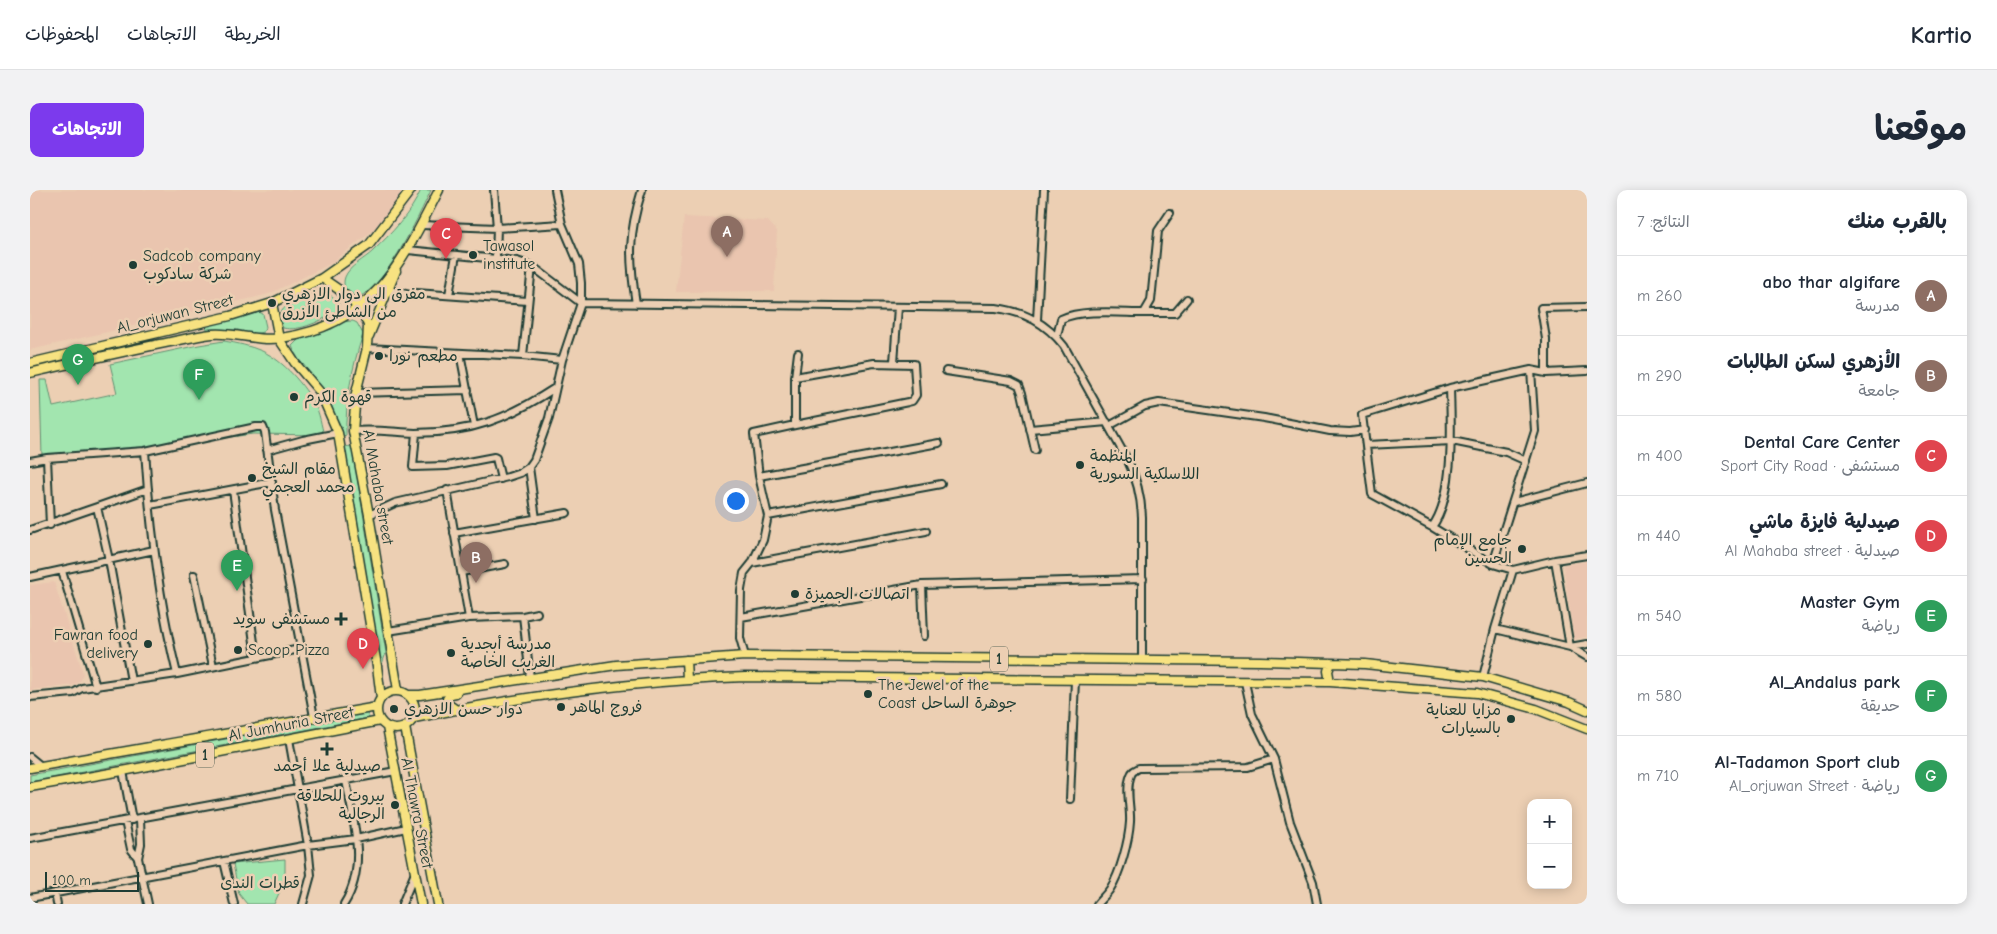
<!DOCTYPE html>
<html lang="ar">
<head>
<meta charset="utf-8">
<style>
  :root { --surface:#fff; --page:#f2f2f3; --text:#1f2937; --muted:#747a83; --line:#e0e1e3; --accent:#7c3aed }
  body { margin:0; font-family:"Comic Neue","Playpen Sans Arabic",sans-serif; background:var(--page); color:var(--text); direction:rtl }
  .controls { position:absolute; right:15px; bottom:15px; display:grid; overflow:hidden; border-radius:10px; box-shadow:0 2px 12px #0003 }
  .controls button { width:45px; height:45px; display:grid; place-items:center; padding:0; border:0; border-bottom:1px solid var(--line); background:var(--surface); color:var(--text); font:25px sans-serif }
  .scale { position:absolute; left:15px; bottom:12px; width:94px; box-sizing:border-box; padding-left:5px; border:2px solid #1f3d34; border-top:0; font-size:14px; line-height:18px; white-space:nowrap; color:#1f3d34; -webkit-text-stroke:4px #eccfb3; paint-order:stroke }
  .you { position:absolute; left:705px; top:310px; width:18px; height:18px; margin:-12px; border:4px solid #fff; border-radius:50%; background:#1a73e8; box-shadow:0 0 0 8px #1a73e833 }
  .badge { display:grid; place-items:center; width:32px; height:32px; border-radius:50%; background:var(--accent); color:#fff; font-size:16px; font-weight:700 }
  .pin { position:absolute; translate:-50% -41px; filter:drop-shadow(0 1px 2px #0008) }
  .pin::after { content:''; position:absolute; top:26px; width:18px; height:15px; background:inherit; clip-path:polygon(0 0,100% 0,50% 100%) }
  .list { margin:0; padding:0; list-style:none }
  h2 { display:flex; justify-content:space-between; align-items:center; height:65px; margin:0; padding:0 20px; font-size:21px }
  h2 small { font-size:16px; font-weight:400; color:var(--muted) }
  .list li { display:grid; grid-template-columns:32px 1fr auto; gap:15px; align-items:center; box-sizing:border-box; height:80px; padding:0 20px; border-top:1px solid var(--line) }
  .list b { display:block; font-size:19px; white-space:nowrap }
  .list p { margin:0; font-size:16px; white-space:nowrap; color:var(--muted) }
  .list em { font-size:16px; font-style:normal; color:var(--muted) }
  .map { position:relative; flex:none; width:1557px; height:714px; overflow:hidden; direction:ltr; border-radius:10px }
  header { display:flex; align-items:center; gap:30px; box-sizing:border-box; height:70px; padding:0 25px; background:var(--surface); border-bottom:1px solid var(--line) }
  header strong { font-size:24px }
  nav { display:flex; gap:28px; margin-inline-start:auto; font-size:18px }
  .intro { display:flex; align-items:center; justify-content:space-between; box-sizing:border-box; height:120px; padding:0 30px }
  h1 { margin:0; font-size:35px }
  .button { padding:12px 22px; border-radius:10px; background:var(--accent); color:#fff; font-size:18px; font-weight:700 }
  main { display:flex; gap:30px; padding:0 30px }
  aside { flex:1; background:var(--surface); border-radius:10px; box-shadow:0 2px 12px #0003 }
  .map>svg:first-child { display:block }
  .built { fill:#eac5af }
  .green { fill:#a2e5af; stroke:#609172 }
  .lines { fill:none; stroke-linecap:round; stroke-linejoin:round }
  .minor-casing { stroke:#1f3d34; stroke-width:10 }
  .major-casing { stroke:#1f3d34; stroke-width:11 }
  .minor { stroke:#eccfb3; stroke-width:6 }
  .major { stroke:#f7e281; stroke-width:8 }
  .poi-dot { fill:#1f3d34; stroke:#eccfb3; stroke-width:2 }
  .labels { text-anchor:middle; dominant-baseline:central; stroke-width:5; stroke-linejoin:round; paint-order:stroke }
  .shield { fill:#eccfb3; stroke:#5c695a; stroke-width:1 }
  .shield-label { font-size:15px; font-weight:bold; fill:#1f3d34 }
  .poi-label { font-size:16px; fill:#1f3d34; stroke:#eccfb3; text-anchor:start }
  .street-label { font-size:16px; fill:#1f3d34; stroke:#eccfb3 }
  .park-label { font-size:16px; fill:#26453a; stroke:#eccfb3 }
</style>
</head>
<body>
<header>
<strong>Kartio</strong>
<nav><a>الخريطة</a><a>الاتجاهات</a><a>المحفوظات</a></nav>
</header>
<div class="intro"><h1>موقعنا</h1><a class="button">الاتجاهات</a></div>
<main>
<aside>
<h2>بالقرب منك<small>النتائج: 7</small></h2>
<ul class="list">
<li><span class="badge" style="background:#8d6e63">A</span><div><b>abo thar algifare</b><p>مدرسة</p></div><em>260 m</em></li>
<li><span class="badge" style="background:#8d6e63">B</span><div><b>الأزهري لسكن الطالبات</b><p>جامعة</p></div><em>290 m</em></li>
<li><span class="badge" style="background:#e0444e">C</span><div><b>Dental Care Center</b><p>مستشفى · Sport City Road</p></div><em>400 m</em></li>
<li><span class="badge" style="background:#e0444e">D</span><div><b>صيدلية فايزة ماشي</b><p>صيدلية · Al Mahaba street</p></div><em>440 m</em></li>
<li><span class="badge" style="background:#2e9e5b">E</span><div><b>Master Gym</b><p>رياضة</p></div><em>540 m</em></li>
<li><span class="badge" style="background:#2e9e5b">F</span><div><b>Al_Andalus park</b><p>حديقة</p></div><em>580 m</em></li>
<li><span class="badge" style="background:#2e9e5b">G</span><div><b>Al-Tadamon Sport club</b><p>رياضة · Al_orjuwan Street</p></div><em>710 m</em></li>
</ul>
</aside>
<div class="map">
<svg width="1557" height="714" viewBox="0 0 1557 714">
  <rect width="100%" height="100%" fill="#eccfb3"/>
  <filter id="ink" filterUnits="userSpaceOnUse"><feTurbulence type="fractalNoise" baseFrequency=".02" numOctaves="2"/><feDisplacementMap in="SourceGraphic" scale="10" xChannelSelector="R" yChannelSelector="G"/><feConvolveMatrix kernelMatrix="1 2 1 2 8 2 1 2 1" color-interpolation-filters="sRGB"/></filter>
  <g filter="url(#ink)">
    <!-- built -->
    <path class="built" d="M 0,0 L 377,0 L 374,5 L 342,41 L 300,74 L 239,104 L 0,160 Z
      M 654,27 L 738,31 L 747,41 L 744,101 L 646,102 Z
      M 1557,371 L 1557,447 L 1544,449 L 1533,375 Z
      M 24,392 L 53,483 L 51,490 L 45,495 L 0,500 L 0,395 Z"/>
    <!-- green -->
    <path class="green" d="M 391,0 L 401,0 C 391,22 349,111 323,107 C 316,103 312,95 315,87 C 319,76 335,69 343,61 C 361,44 381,23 391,0 Z
      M 287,102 C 297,102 303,105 309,114 L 307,121 C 293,130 270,142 253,138 C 240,116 270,109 287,102 Z
      M 229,122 L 233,124 L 236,137 L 233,142 L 223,144 L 208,140 L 177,139 L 176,135 Z
      M 323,131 L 327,133 L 333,144 C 322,178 315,211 316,246 L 309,248 C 304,233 301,216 293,202 C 284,186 268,174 262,156 L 270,148 L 302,139 L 311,132 Z
      M 194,151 C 207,153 220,156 232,161 C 254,171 274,195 285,215 C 290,224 291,235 294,245 L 223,244 L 125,257 L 12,267 L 10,190 L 17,190 L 23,217 L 87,203 L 80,174 L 169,155 Z
      M 322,256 L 356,463 L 352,474 L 351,474 L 346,451 L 312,257 Z
      M 337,523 L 339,528 L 0,592 L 0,585 Z
      M 255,669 L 255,690 L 244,714 L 217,714 L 209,704 L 203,674 Z"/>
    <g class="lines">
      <defs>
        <path id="minor" d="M 464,0 L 467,38 L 466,67
          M 391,35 L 467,38 L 532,34
          M 378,60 L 487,71 L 502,76 L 551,113 L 966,118 C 995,122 1016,133 1034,156 L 1098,271 C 1107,289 1111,307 1112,327 L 1112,470
          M 359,100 L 385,106 L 386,103 L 498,111
          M 419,105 L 426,65
          M 606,114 C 599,68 598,45 612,0
          M 1114,123 L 1145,123 L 1157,109
          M 1007,130 L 1014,0
          M 1027,146 L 1031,129 C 1053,119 1090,123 1114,123 L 1121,111 L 1128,41 L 1140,23
          M 337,158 L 493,166 L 532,170
          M 430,163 L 444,236
          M 493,166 L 502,76
          M 864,172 L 868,117
          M 916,181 L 981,191 L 989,195 L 992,203 L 1005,260
          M 1516,183 L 1516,149 L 1511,118 L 1557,117
          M 765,187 L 844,173 L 884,174 L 886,205 L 882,211 L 878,212 L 765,235
          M 326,203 L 438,200
          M 1079,236 L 1115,216 L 1129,213 L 1234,228 L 1300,241 L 1320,242 L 1335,240
          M 1000,239 L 1077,232
          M 323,241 C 344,239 364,242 385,243 C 442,243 479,228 525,198
          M 386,243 L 383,277 L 417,276 L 464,267 L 466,268 L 471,289
          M 1336,255 L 1422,251 L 1476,262 L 1496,271
          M 237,260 L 273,250 L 308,243
          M 115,261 C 120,336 129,411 147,484
          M 17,268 L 20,335
          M 0,271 L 17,268 L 115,261 L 226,237 L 233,237 L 235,242 L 245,320 L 284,527
          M 499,277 L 506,329
          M 729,286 L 909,253
          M 203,300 L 226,467
          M 417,300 L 439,428
          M 1484,312 L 1557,293
          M 120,315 L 242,292
          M 339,325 L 365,313 L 478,287 L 490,283 L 499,277 L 504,270 L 519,228 L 532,170 L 551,113 L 551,93 L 549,74 L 532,34 L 525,0
          M 738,326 L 911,294
          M 1402,337 C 1425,306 1421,235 1420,198
          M 0,340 L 67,317
          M 424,343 L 537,323
          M 1525,370 L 1540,457 L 1557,454
          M 722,373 L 896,341
          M 1463,374 L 1505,241 L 1501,180
          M 1483,380 L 1525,370 L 1557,365
          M 32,381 L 66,497
          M 431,382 L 475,374
          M 164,385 L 183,476
          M 0,387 L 124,360
          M 892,395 L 894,446
          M 493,426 L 500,488
          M 711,427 L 892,395 L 1113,389
          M 1465,439 L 1540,457 L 1557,467
          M 358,441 L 439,428 L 493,426 L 507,423
          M 715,466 L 710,448 L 711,400 L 714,383 L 722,373 L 733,350 L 738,326 L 729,286 L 724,244 L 765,235 L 765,187 L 768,163
          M 1453,487 L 1465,439 L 1483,380 L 1463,374 L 1402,337 L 1342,304 L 1332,225 L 1420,198 L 1501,180 L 1516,183 L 1557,181
          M 101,491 L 79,370 L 67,317 L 118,299
          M 1215,492 L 1222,524 L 1244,569 L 1260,632 L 1283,692 L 1287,714
          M 0,507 L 43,503 L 52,498 L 147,484 L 270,459
          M 259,549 L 278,655 L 281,685 L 273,714
          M 0,567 L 11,576
          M 93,581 L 102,630
          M 1040,609 L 1045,490
          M 110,629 L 111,654 L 108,668 L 118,714
          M 95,631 L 101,659 L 108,668
          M 0,648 L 366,581
          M 194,671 L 204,714
          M 25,703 L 27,714
          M 0,708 L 278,655 L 326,649 L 376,638
          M 314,714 C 338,676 323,631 316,590
          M 372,714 L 385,683
          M 1067,714 C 1071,709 1076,705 1080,699 C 1090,684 1099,650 1100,632 C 1101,618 1095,599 1101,585 C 1102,581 1105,580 1109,578 L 1218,577 L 1244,569"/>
        <path id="major" d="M 292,88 L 308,99 L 322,111 L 334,126 L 338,135 L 337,158 L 326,203 L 323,241 L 339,325 L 368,500
          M 242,113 L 249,149 L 265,173 L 290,202 L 308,243 L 347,476 L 351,508
          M 339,146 L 366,81
          M 0,173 L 200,126 L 242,113 L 292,88 L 339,55 L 381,0
          M 0,183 C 43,173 86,163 130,154 C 147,151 165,146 182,144 C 205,142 228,152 251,148 C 342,135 371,75 409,0
          M 656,470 L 657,489
          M 1300,492 L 1298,481 L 1301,473
          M347 520a19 19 0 1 1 38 0a19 19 0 1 1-38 0Z
          M 378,505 L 390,505 L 586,475 L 715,466 L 1230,471 L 1335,474 L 1453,487 L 1539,512 L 1557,520
          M 425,519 L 418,514 L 417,509 L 421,504 L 426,503
          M 384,528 C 493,506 604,491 715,487 L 1300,492 L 1447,503 L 1506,519 L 1557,539
          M 357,537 L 391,714
          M 375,537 L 408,714
          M 0,578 L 347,517
          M 0,597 L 98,580 L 350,531"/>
      </defs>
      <!-- minor casing -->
      <use href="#minor" class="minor-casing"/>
      <!-- major casing -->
      <use href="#major" class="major-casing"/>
      <!-- minor -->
      <use href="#minor" class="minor"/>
      <!-- major -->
      <use href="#major" class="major"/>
    </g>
  </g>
  <!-- markers -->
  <g class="poi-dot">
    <circle cx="443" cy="65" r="5"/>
    <circle cx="103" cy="75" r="5"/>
    <circle cx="242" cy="113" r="5"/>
    <circle cx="349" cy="166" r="5"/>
    <circle cx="264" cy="207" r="5"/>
    <circle cx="1050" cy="275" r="5"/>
    <circle cx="222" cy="288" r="5"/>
    <circle cx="1492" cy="359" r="5"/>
    <circle cx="765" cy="404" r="5"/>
    <path d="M308.5 421.5h5v5h5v5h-5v5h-5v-5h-5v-5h5z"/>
    <circle cx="118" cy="454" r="5"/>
    <circle cx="208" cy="460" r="5"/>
    <circle cx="421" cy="463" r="5"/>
    <circle cx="838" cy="504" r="5"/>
    <circle cx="531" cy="517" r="5"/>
    <circle cx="364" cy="519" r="5"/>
    <circle cx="1481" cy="529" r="5"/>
    <path d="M294.5 551.5h5v5h5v5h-5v5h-5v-5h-5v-5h5z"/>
    <circle cx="365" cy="615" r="5"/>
  </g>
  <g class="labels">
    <!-- shield labels -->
    <g class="shield">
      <rect x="960" y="456.5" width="18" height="25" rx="4"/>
      <rect x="166" y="552.5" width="18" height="25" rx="4"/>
    </g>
    <g class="shield-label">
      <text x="969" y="469">1</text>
      <text x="175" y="565">1</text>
    </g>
    <!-- poi labels -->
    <g class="poi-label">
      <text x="453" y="56">Tawasol<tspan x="453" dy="18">institute</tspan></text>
      <text x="113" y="66">Sadcob company<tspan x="113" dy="18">شركة سادكوب</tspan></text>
      <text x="252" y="104">مفرق الى دوار الازهري<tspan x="252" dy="18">من الشاطئ الأزرق</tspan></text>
      <text x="359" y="166">مطعم نورا</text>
      <text x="274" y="207">قهوة الكرم</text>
      <text x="1060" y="266">المنظمة<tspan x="1060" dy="18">اللاسلكية السورية</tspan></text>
      <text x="232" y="279">مقام الشيخ<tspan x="232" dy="18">محمد العجمي</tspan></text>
      <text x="1482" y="350" text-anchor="end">جامع الإمام<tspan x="1482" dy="18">الحسين</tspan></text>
      <text x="775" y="404">اتصالات الجميزة</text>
      <text x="300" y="429" text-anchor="end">مستشفى سويد</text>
      <text x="108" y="445" text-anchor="end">Fawran food<tspan x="108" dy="18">delivery</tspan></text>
      <text x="431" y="454">مدرسة أبجدية<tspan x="431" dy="18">الغريب الخاصة</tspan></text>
      <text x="218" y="460">Scoop Pizza</text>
      <text x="848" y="495">The Jewel of the<tspan x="848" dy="18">Coast جوهرة الساحل</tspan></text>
      <text x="541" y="517">فروج الماهر</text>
      <text x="374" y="519">دوار حسن الازهري</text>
      <text x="1471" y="520" text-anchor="end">مزايا للعناية<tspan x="1471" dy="18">بالسيارات</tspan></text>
      <text x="297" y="576" text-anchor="middle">صيدلية علا أحمد</text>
      <text x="355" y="606" text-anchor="end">بيروت للحلاقة<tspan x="355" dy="18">الرجالية</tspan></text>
    </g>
    <!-- street labels -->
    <g class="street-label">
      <text transform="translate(145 124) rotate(-14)">Al_orjuwan Street</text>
      <text transform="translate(348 297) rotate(80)">Al Mahaba street</text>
      <text transform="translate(261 534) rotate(-11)">Al Jumhuria Street</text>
      <text transform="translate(387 623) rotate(79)">Al Thawra Street</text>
    </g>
    <!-- park labels -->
    <g class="park-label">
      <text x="230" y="693">قطرات الندى</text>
    </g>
  </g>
</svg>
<div class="controls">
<button>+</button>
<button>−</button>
</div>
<div class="scale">100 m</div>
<div class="you"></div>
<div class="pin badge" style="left:697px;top:67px;background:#8d6e63">A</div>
<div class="pin badge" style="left:446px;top:393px;background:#8d6e63">B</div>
<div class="pin badge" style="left:416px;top:69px;background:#e0444e">C</div>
<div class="pin badge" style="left:333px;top:479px;background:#e0444e">D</div>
<div class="pin badge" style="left:207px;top:401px;background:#2e9e5b">E</div>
<div class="pin badge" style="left:169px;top:210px;background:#2e9e5b">F</div>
<div class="pin badge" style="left:48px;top:195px;background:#2e9e5b">G</div>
</div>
</main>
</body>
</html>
